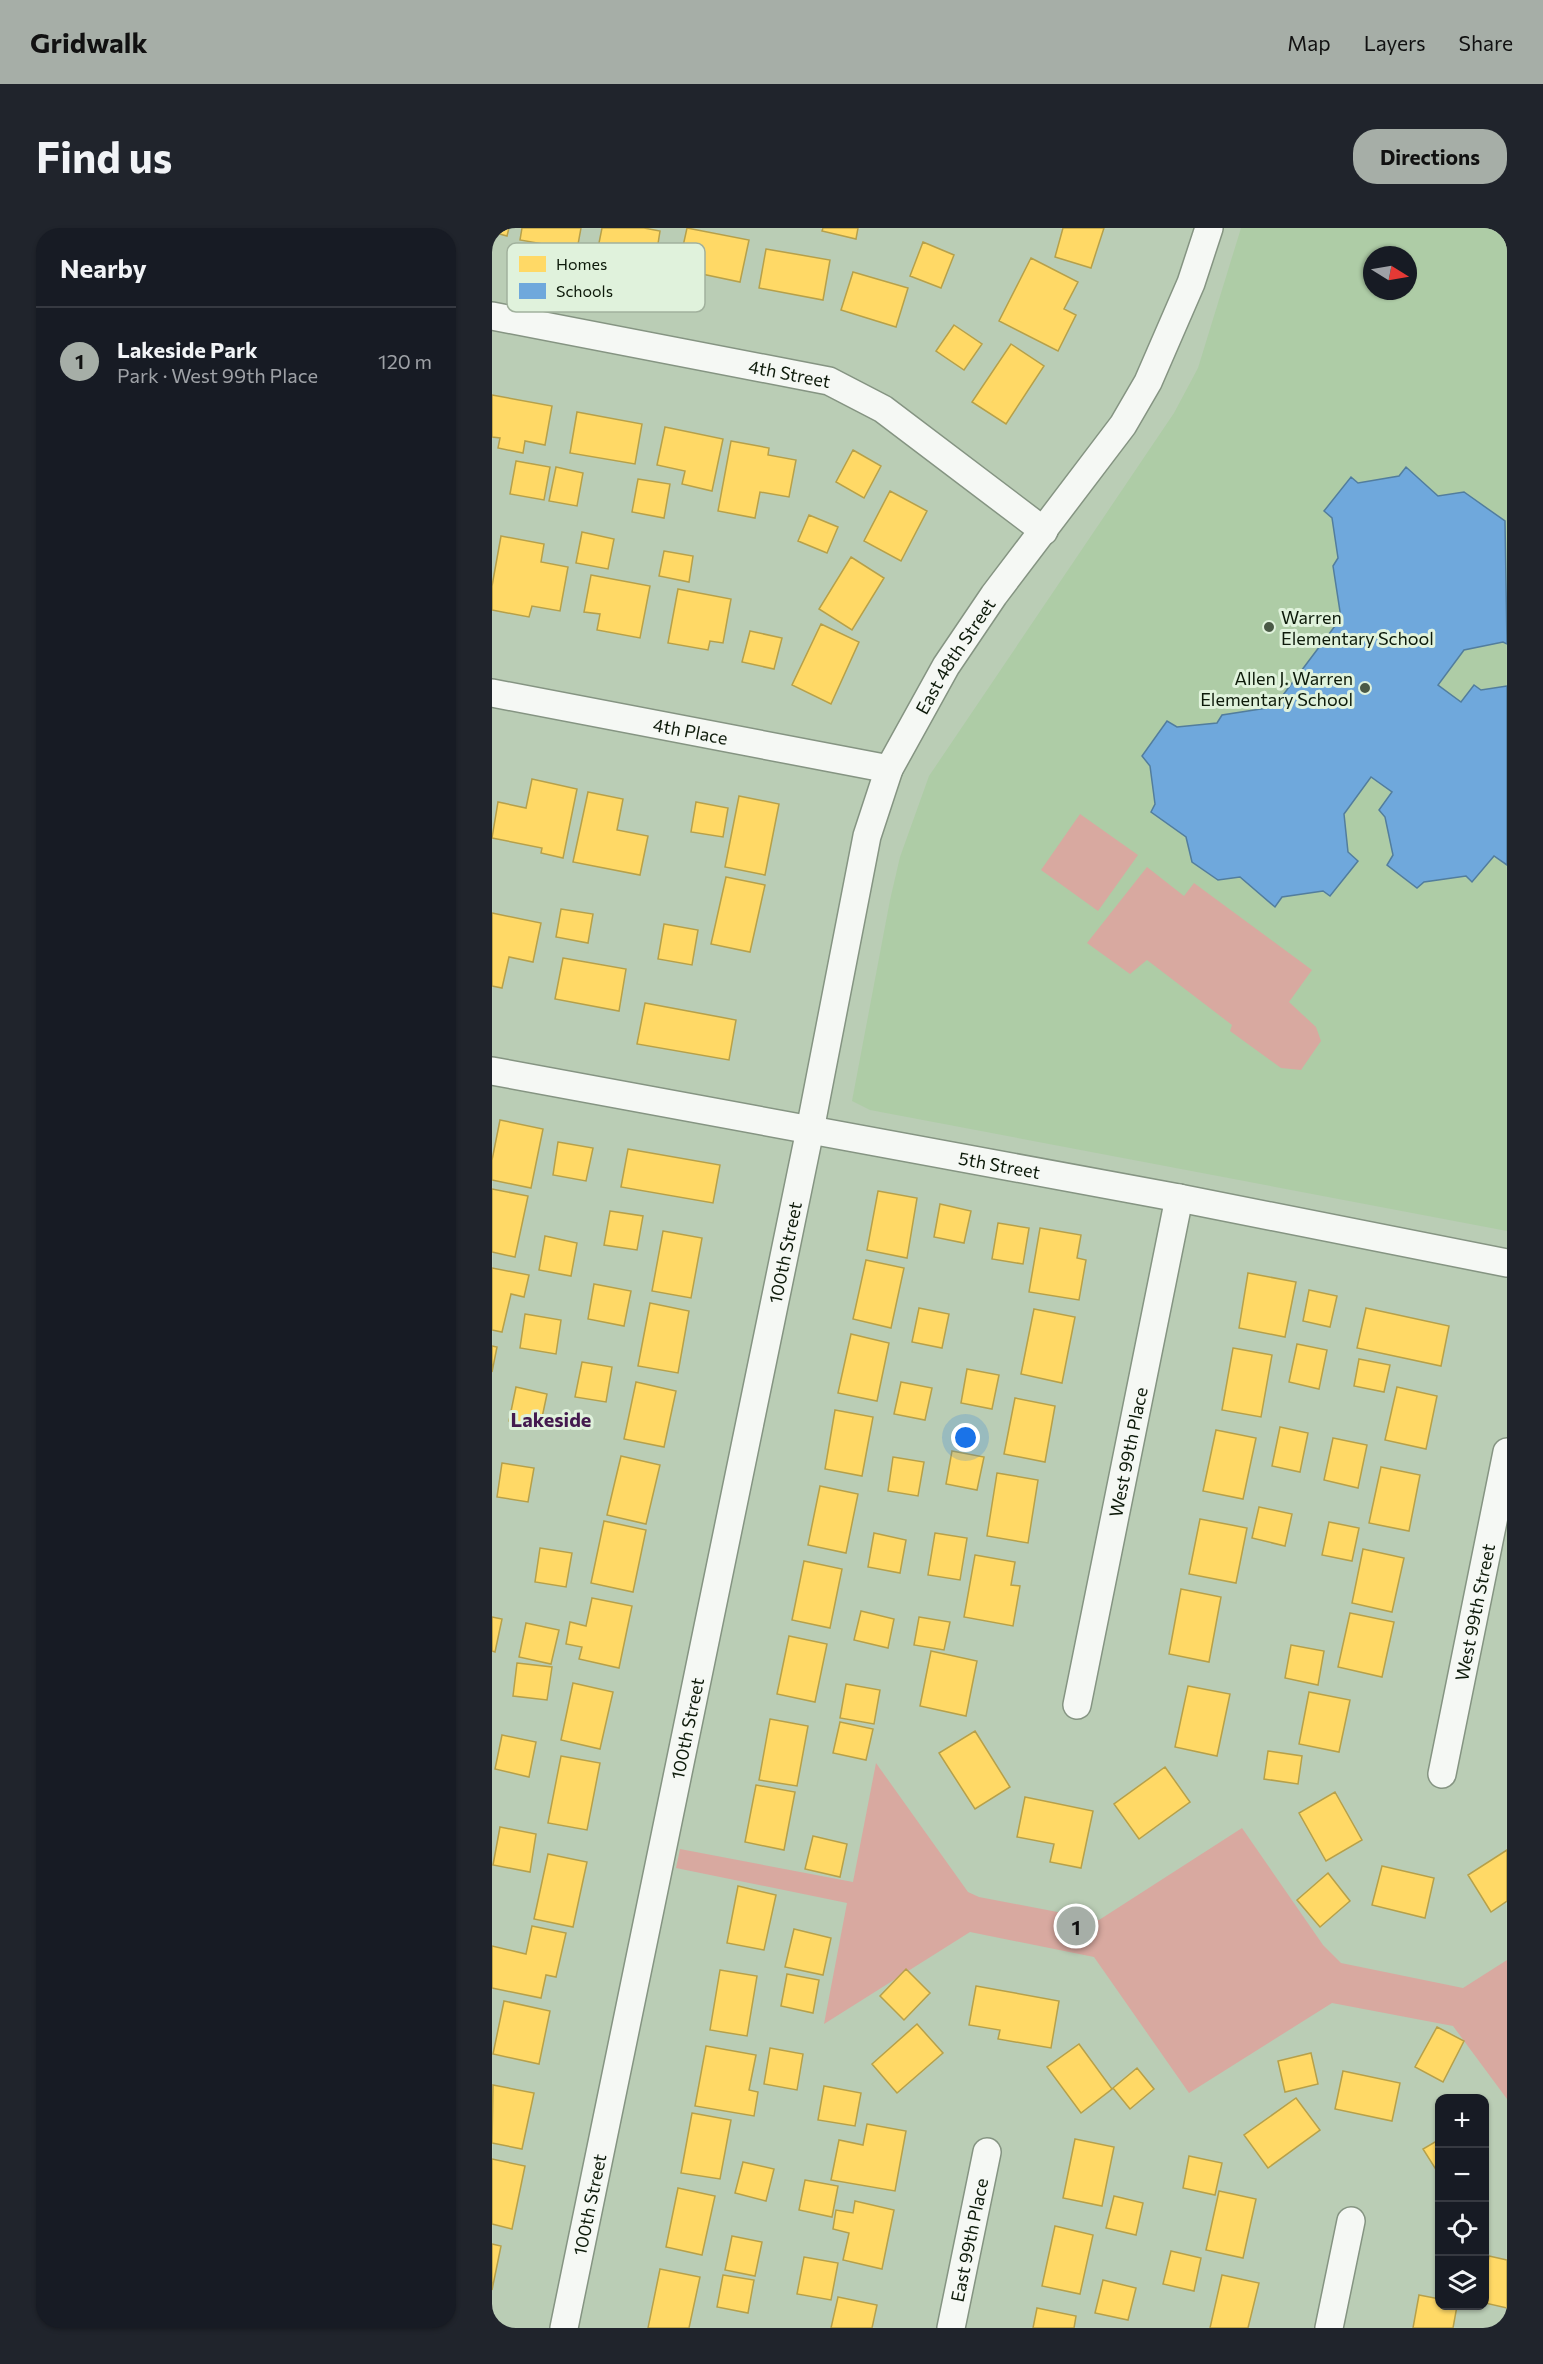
<!DOCTYPE html>
<html lang="en">
<head>
<meta charset="utf-8">
<style>
  :root { --surface:#171b24; --page:#20242c; --text:#f1f3f6; --muted:#9ea1a6; --line:#363941; --accent:#a6aea7 }
  body { margin:0; font-family:Commissioner,sans-serif; background:var(--page); color:var(--text) }
  .controls { position:absolute; right:18px; bottom:18px; display:grid; overflow:hidden; border-radius:12px; box-shadow:0 2px 4px #0004 }
  .controls button { width:54px; height:54px; display:grid; place-items:center; padding:0; border:0; border-bottom:2px solid var(--line); background:var(--surface); color:var(--text); font:30px sans-serif }
  .compass { position:absolute; left:871px; top:18px; width:54px; height:54px; border-radius:50%; background:var(--surface); box-shadow:0 2px 4px #0004; rotate:101deg }
  .you { position:absolute; left:474px; top:1210px; width:21px; height:21px; margin:-15px; border:4px solid #fff; border-radius:50%; background:#1a73e8; box-shadow:0 0 0 9px #1a73e833 }
  .badge { display:grid; place-items:center; width:39px; height:39px; border-radius:50%; background:var(--accent); color:#111; font-size:20px; font-weight:700 }
  .pin { position:absolute; translate:-50% -50%; border:3px solid #fff; box-shadow:0 2px 6px #0006 }
  .list { margin:0; padding:0; list-style:none }
  h2 { display:flex; justify-content:space-between; align-items:center; height:78px; margin:0; padding:0 24px; font-size:26px }
  h2 small { font-size:20px; font-weight:400; color:var(--muted) }
  .list li { display:grid; grid-template-columns:39px 1fr auto; gap:18px; align-items:center; box-sizing:border-box; height:108px; padding:0 24px; border-top:2px solid var(--line) }
  .list b { display:block; font-size:22px; white-space:nowrap }
  .list p { margin:0; font-size:20px; white-space:nowrap; color:var(--muted) }
  .list em { font-size:20px; font-style:normal; color:var(--muted) }
  .icon { flex:none; width:33px; height:33px; fill:none; stroke:currentColor; stroke-width:2; stroke-linecap:round; stroke-linejoin:round }
  .map { position:relative; flex:none; width:1015px; height:2100px; overflow:hidden; border-radius:24px }
  header { display:flex; align-items:center; gap:36px; box-sizing:border-box; height:84px; padding:0 30px; background:var(--accent); color:#111 }
  header strong { font-size:28px }
  nav { display:flex; gap:33px; margin-inline-start:auto; font-size:21px }
  .intro { display:flex; align-items:center; justify-content:space-between; box-sizing:border-box; height:144px; padding:0 36px }
  h1 { margin:0; font-size:42px }
  .button { padding:15px 27px; border-radius:24px; background:var(--accent); color:#111; font-size:21px; font-weight:700 }
  main { display:flex; gap:36px; padding:0 36px }
  aside { flex:1; background:var(--surface); border-radius:24px; box-shadow:0 2px 4px #0004 }
  .map>svg:first-child { display:block }
  .built { fill:#aecca6; fill-rule:evenodd }
  .green { fill:#d8a9a0 }
  .homes { fill:#ffd966; stroke:#b6a04a; stroke-width:1.5 }
  .schools { fill:#6fa8dc; stroke:#527d9d; stroke-width:1.5 }
  .lines { fill:none; stroke-linecap:round; stroke-linejoin:round }
  .street-casing { stroke:#859482; stroke-width:30 }
  .street { stroke:#f5f8f4; stroke-width:27 }
  .poi-dot { fill:#4a5946; stroke:#e0f2dc; stroke-width:2 }
  .labels { text-anchor:middle; dominant-baseline:central; stroke-width:6; stroke-linejoin:round; paint-order:stroke }
  .street-label { font-size:18px; fill:#0d1a0a; stroke:#e0f2dc }
  .poi-label { font-size:18px; fill:#0d1a0a; stroke:#e0f2dc; text-anchor:start }
  .neighbourhood-label { font-size:20px; font-weight:bold; fill:#441a4e; stroke:#e0f2dc }
  .key { fill:#e0f2dc; stroke:#a1b19d; stroke-width:1.5 }
  .key-label { font-size:16px; fill:#0d1a0a }
</style>
</head>
<body>
<header>
<strong>Gridwalk</strong>
<nav><a>Map</a><a>Layers</a><a>Share</a></nav>
</header>
<div class="intro"><h1>Find us</h1><a class="button">Directions</a></div>
<main>
<aside>
<h2>Nearby<small></small></h2>
<ul class="list">
<li><span class="badge">1</span><div><b>Lakeside Park</b><p>Park · West 99th Place</p></div><em>120 m</em></li>
</ul>
</aside>
<div class="map">
<svg width="1015" height="2100" viewBox="0 0 1015 2100">
  <rect width="100%" height="100%" fill="#bacdb5"/>
  <!-- built -->
  <path class="built" d="M 749,0 L 1015,0 L 1015,1003 L 378,882 L 360,873 L 398,672 L 408,629 L 437,548 L 682,185 L 706,140 ZM 880,27 L 916,27 L 916,63 L 880,63 Z"/>
  <!-- green -->
  <path class="green" d="M 588,586 L 646,627 L 606,683 L 549,642 Z
    M 655,639 L 692,668 L 702,655 L 820,742 L 797,774 L 824,799 L 829,813 L 809,842 L 789,840 L 738,803 L 740,797 L 655,732 L 638,746 L 595,715 Z
    M 384,1535 L 476,1664 L 487,1669 L 607,1692 L 750,1600 L 831,1717 L 849,1735 L 971,1760 L 1015,1732 L 1015,1871 L 961,1798 L 840,1775 L 697,1865 L 602,1729 L 478,1704 L 332,1796 L 355,1675 L 184,1640 L 188,1621 L 361,1654 Z"/>
  <!-- homes -->
  <path class="homes" d="M 0,0 L 17,0 L 15,8 L 0,4 Z
    M 30,0 L 89,0 L 85,22 L 28,12 Z
    M 110,0 L 152,0 L 168,3 L 162,41 L 104,30 Z
    M 195,0 L 257,12 L 248,54 L 186,41 Z
    M 331,0 L 366,0 L 364,11 L 330,3 Z
    M 571,0 L 612,0 L 599,40 L 563,29 Z
    M 431,14 L 462,27 L 449,60 L 418,48 Z
    M 274,21 L 338,32 L 331,72 L 267,60 Z
    M 539,30 L 586,54 L 572,81 L 584,87 L 566,123 L 507,93 Z
    M 361,44 L 416,60 L 404,99 L 349,82 Z
    M 462,97 L 490,116 L 472,142 L 444,123 Z
    M 519,116 L 552,138 L 514,196 L 480,174 Z
    M 0,167 L 60,178 L 53,217 L 33,213 L 31,225 L 6,220 L 8,210 L 0,209 Z
    M 85,184 L 150,196 L 143,236 L 78,225 Z
    M 173,199 L 231,211 L 220,263 L 190,256 L 193,243 L 165,237 Z
    M 239,213 L 277,220 L 276,227 L 304,232 L 297,269 L 268,264 L 263,290 L 226,283 Z
    M 361,222 L 389,238 L 372,270 L 344,254 Z
    M 24,233 L 58,239 L 52,272 L 18,266 Z
    M 64,239 L 91,245 L 85,278 L 57,273 Z
    M 146,251 L 178,256 L 172,290 L 140,284 Z
    M 398,263 L 435,283 L 409,333 L 372,313 Z
    M 317,287 L 346,299 L 335,325 L 306,313 Z
    M 90,304 L 122,311 L 116,341 L 84,335 Z
    M 9,308 L 52,316 L 49,334 L 76,339 L 68,383 L 40,378 L 37,389 L 0,382 L 0,358 Z
    M 172,323 L 201,328 L 197,354 L 167,348 Z
    M 359,329 L 392,350 L 360,402 L 327,381 Z
    M 99,347 L 158,358 L 148,410 L 105,402 L 108,386 L 92,384 Z
    M 186,361 L 239,371 L 231,415 L 218,413 L 216,422 L 176,415 Z
    M 329,396 L 367,414 L 339,476 L 300,457 Z
    M 258,403 L 290,410 L 282,441 L 250,434 Z
    M 40,551 L 85,561 L 71,630 L 49,625 L 50,620 L 0,610 L 6,574 L 34,580 Z
    M 96,564 L 131,571 L 125,602 L 156,608 L 148,647 L 81,634 Z
    M 247,568 L 287,576 L 273,647 L 233,639 Z
    M 204,574 L 236,580 L 231,609 L 199,604 Z
    M 234,649 L 273,657 L 258,724 L 219,716 Z
    M 69,681 L 101,686 L 96,715 L 64,709 Z
    M 0,685 L 49,695 L 41,734 L 17,729 L 10,760 L 0,758 Z
    M 172,696 L 206,702 L 200,737 L 166,731 Z
    M 71,730 L 134,741 L 127,783 L 63,771 Z
    M 153,775 L 244,792 L 237,832 L 145,816 Z
    M 8,892 L 51,901 L 39,960 L 0,952 L 0,932 Z
    M 66,914 L 101,920 L 94,953 L 61,947 Z
    M 136,921 L 228,937 L 221,975 L 129,959 Z
    M 0,961 L 36,968 L 23,1029 L 0,1024 Z
    M 386,963 L 425,970 L 415,1030 L 375,1022 Z
    M 448,976 L 479,983 L 472,1015 L 442,1009 Z
    M 118,983 L 151,988 L 145,1022 L 112,1017 Z
    M 506,995 L 537,1000 L 531,1036 L 500,1031 Z
    M 548,1000 L 589,1007 L 585,1030 L 594,1032 L 587,1072 L 537,1064 Z
    M 171,1003 L 210,1010 L 199,1070 L 160,1063 Z
    M 53,1008 L 85,1015 L 79,1048 L 47,1042 Z
    M 374,1032 L 412,1040 L 399,1100 L 361,1091 Z
    M 0,1040 L 37,1047 L 32,1069 L 19,1066 L 10,1104 L 0,1102 Z
    M 756,1045 L 804,1054 L 793,1109 L 747,1100 Z
    M 102,1056 L 139,1063 L 132,1098 L 96,1091 Z
    M 817,1062 L 845,1068 L 838,1099 L 811,1093 Z
    M 158,1075 L 197,1083 L 186,1145 L 146,1138 Z
    M 427,1080 L 457,1086 L 450,1120 L 420,1114 Z
    M 874,1080 L 957,1098 L 949,1138 L 865,1120 Z
    M 542,1081 L 583,1089 L 570,1155 L 529,1146 Z
    M 33,1086 L 69,1092 L 64,1126 L 28,1120 Z
    M 359,1106 L 397,1115 L 385,1173 L 346,1165 Z
    M 805,1116 L 835,1122 L 827,1161 L 797,1154 Z
    M 0,1118 L 5,1119 L 0,1144 Z
    M 741,1120 L 780,1127 L 769,1189 L 730,1182 Z
    M 867,1131 L 898,1137 L 892,1164 L 862,1158 Z
    M 90,1134 L 120,1139 L 114,1174 L 83,1169 Z
    M 475,1141 L 507,1147 L 500,1181 L 469,1175 Z
    M 144,1154 L 184,1163 L 172,1219 L 132,1211 Z
    M 409,1154 L 440,1160 L 433,1192 L 402,1186 Z
    M 24,1159 L 55,1166 L 48,1199 L 17,1193 Z
    M 905,1159 L 945,1168 L 934,1221 L 893,1212 Z
    M 523,1170 L 563,1178 L 553,1234 L 512,1226 Z
    M 343,1182 L 381,1189 L 370,1248 L 333,1241 Z
    M 788,1199 L 816,1205 L 808,1244 L 780,1238 Z
    M 724,1202 L 764,1210 L 751,1271 L 711,1263 Z
    M 841,1210 L 875,1217 L 866,1260 L 832,1252 Z
    M 460,1223 L 492,1229 L 485,1262 L 454,1256 Z
    M 129,1228 L 168,1237 L 154,1296 L 115,1287 Z
    M 401,1229 L 432,1234 L 426,1268 L 396,1263 Z
    M 10,1235 L 42,1240 L 36,1274 L 5,1269 Z
    M 889,1239 L 928,1247 L 917,1303 L 877,1295 Z
    M 505,1245 L 546,1252 L 536,1315 L 495,1308 Z
    M 328,1258 L 366,1266 L 354,1325 L 316,1317 Z
    M 767,1279 L 800,1286 L 793,1318 L 760,1310 Z
    M 708,1291 L 755,1300 L 744,1355 L 697,1346 Z
    M 112,1293 L 154,1302 L 141,1364 L 99,1355 Z
    M 837,1294 L 867,1300 L 860,1333 L 830,1327 Z
    M 382,1305 L 414,1312 L 408,1345 L 376,1339 Z
    M 443,1305 L 475,1310 L 468,1352 L 436,1347 Z
    M 48,1320 L 80,1325 L 74,1359 L 43,1354 Z
    M 871,1321 L 912,1330 L 900,1384 L 860,1375 Z
    M 483,1327 L 523,1334 L 519,1357 L 528,1358 L 521,1398 L 472,1389 Z
    M 312,1333 L 350,1341 L 338,1400 L 300,1392 Z
    M 689,1361 L 729,1369 L 717,1434 L 677,1426 Z
    M 100,1370 L 140,1378 L 127,1440 L 87,1431 L 90,1419 L 74,1416 L 78,1394 L 94,1398 Z
    M 369,1383 L 402,1391 L 396,1420 L 362,1412 Z
    M 858,1385 L 902,1394 L 890,1449 L 846,1439 Z
    M 0,1389 L 10,1391 L 3,1424 L 0,1423 Z
    M 427,1389 L 458,1394 L 452,1422 L 422,1417 Z
    M 34,1395 L 67,1402 L 59,1436 L 27,1429 Z
    M 297,1408 L 335,1416 L 323,1474 L 285,1466 Z
    M 799,1417 L 832,1423 L 826,1457 L 793,1450 Z
    M 439,1423 L 485,1433 L 474,1488 L 428,1478 Z
    M 25,1435 L 60,1439 L 55,1472 L 21,1468 Z
    M 81,1455 L 121,1464 L 108,1521 L 69,1512 Z
    M 354,1456 L 388,1462 L 382,1496 L 348,1490 Z
    M 696,1458 L 738,1466 L 725,1528 L 683,1519 Z
    M 817,1464 L 858,1472 L 847,1524 L 807,1516 Z
    M 278,1491 L 316,1498 L 305,1558 L 267,1552 Z
    M 348,1494 L 381,1501 L 374,1532 L 341,1525 Z
    M 483,1503 L 518,1559 L 483,1581 L 447,1525 Z
    M 10,1507 L 44,1514 L 37,1549 L 3,1541 Z
    M 776,1523 L 810,1528 L 806,1556 L 772,1551 Z
    M 69,1528 L 108,1535 L 95,1602 L 56,1595 Z
    M 673,1539 L 698,1574 L 647,1611 L 622,1576 Z
    M 264,1557 L 303,1564 L 292,1622 L 253,1614 Z
    M 843,1564 L 870,1612 L 834,1633 L 807,1585 Z
    M 533,1569 L 601,1583 L 589,1640 L 558,1634 L 562,1616 L 525,1609 Z
    M 8,1599 L 44,1606 L 38,1644 L 1,1637 Z
    M 321,1608 L 355,1616 L 348,1649 L 313,1641 Z
    M 1015,1622 L 1015,1673 L 999,1684 L 976,1647 Z
    M 56,1626 L 95,1634 L 81,1699 L 42,1691 Z
    M 890,1638 L 942,1650 L 933,1690 L 880,1677 Z
    M 836,1645 L 858,1673 L 828,1699 L 805,1672 Z
    M 246,1658 L 284,1667 L 272,1722 L 235,1715 Z
    M 40,1698 L 74,1705 L 64,1749 L 54,1747 L 49,1770 L 0,1760 L 0,1718 L 34,1726 Z
    M 302,1701 L 339,1710 L 331,1747 L 293,1739 Z
    M 414,1741 L 438,1765 L 412,1792 L 388,1768 Z
    M 228,1742 L 265,1748 L 255,1808 L 218,1802 Z
    M 295,1746 L 327,1752 L 321,1785 L 289,1778 Z
    M 484,1758 L 567,1773 L 559,1820 L 506,1811 L 508,1802 L 477,1797 Z
    M 12,1773 L 58,1783 L 47,1836 L 1,1826 Z
    M 425,1796 L 451,1825 L 405,1865 L 380,1836 Z
    M 945,1799 L 972,1813 L 951,1854 L 923,1839 Z
    M 587,1816 L 620,1861 L 589,1885 L 555,1839 Z
    M 214,1818 L 264,1827 L 257,1862 L 266,1864 L 262,1888 L 203,1878 Z
    M 278,1820 L 311,1826 L 305,1862 L 272,1856 Z
    M 819,1825 L 826,1856 L 793,1864 L 786,1833 Z
    M 645,1840 L 662,1861 L 638,1881 L 621,1860 Z
    M 851,1843 L 908,1855 L 900,1893 L 843,1881 Z
    M 1,1857 L 42,1865 L 30,1921 L 0,1915 Z
    M 332,1858 L 369,1865 L 363,1898 L 326,1892 Z
    M 804,1870 L 828,1902 L 776,1940 L 752,1907 Z
    M 200,1885 L 239,1892 L 228,1951 L 189,1945 Z
    M 375,1896 L 414,1903 L 403,1963 L 339,1952 L 347,1912 L 371,1917 Z
    M 583,1911 L 622,1919 L 610,1978 L 571,1970 Z
    M 948,1911 L 948,1948 L 931,1921 Z
    M 697,1928 L 730,1935 L 723,1967 L 691,1960 Z
    M 0,1931 L 33,1938 L 20,2001 L 0,1996 Z
    M 251,1934 L 282,1941 L 274,1973 L 243,1965 Z
    M 313,1952 L 346,1958 L 340,1989 L 307,1982 Z
    M 186,1960 L 223,1968 L 210,2027 L 174,2019 Z
    M 727,1963 L 764,1971 L 751,2030 L 714,2022 Z
    M 622,1968 L 651,1975 L 644,2007 L 614,2000 Z
    M 363,1973 L 402,1982 L 390,2041 L 351,2032 L 357,2005 L 341,2001 L 344,1982 L 361,1985 Z
    M 563,1998 L 601,2007 L 588,2066 L 550,2058 Z
    M 240,2008 L 270,2014 L 263,2048 L 233,2042 Z
    M 0,2016 L 9,2018 L 0,2062 Z
    M 679,2023 L 709,2030 L 702,2063 L 671,2056 Z
    M 997,2028 L 1015,2032 L 1015,2080 L 993,2075 L 993,2052 Z
    M 312,2029 L 346,2035 L 339,2072 L 305,2066 Z
    M 168,2041 L 208,2049 L 197,2100 L 156,2100 Z
    M 231,2047 L 262,2052 L 256,2085 L 225,2079 Z
    M 730,2047 L 767,2055 L 756,2100 L 718,2100 Z
    M 611,2052 L 644,2060 L 636,2092 L 603,2085 Z
    M 927,2067 L 948,2071 L 948,2078 L 965,2078 L 961,2100 L 921,2100 Z
    M 346,2069 L 385,2077 L 380,2100 L 339,2100 Z
    M 545,2080 L 584,2088 L 582,2100 L 541,2100 Z"/>
  <!-- schools -->
  <path class="schools" d="M 914,239 L 946,268 L 972,264 L 1013,293 L 1015,416 L 1011,414 L 972,422 L 946,457 L 969,474 L 982,457 L 989,462 L 1015,458 L 1015,637 L 1002,628 L 980,654 L 974,648 L 932,654 L 925,660 L 895,637 L 901,627 L 893,589 L 887,582 L 900,564 L 879,549 L 852,586 L 856,624 L 866,633 L 838,668 L 831,663 L 790,669 L 783,679 L 748,649 L 726,652 L 700,634 L 694,609 L 659,584 L 663,576 L 658,538 L 650,528 L 675,493 L 685,499 L 725,495 L 730,487 L 782,479 L 849,390 L 841,338 L 846,330 L 840,290 L 832,283 L 859,249 L 866,255 L 907,248 Z"/>
  <g class="lines">
    <defs>
      <g id="street">
        <path id="s1" d="M 0,88 L 337,153 L 391,181 L 552,303"/>
        <path id="s2" d="M 0,465 L 397,541"/>
        <path id="s3" d="M 0,843 L 687,970 L 1015,1035"/>
        <path id="s4" d="M 585,1477 L 687,970"/>
        <path id="s5" d="M 950,1546 L 1015,1224"/>
        <path id="s6" d="M 72,2100 L 318,902 L 375,608 L 397,541 L 454,438 L 502,367 L 631,197 L 656,154 L 699,55 L 717,0"/>
        <path id="s7" d="M 459,2100 L 495,1924"/>
        <path d="M 837,2100 L 859,1993"/>
      </g>
    </defs>
    <!-- street casing -->
    <use href="#street" class="street-casing"/>
    <!-- street -->
    <use href="#street" class="street"/>
  </g>
  <!-- markers -->
  <g class="poi-dot">
    <circle cx="777" cy="399" r="6"/>
    <circle cx="873" cy="460" r="6"/>
  </g>
  <g class="labels">
    <!-- street labels -->
    <g class="street-label">
      <text stroke="none"><textPath href="#s1" startOffset="303">4th Street</textPath></text>
      <text stroke="none"><textPath href="#s6" startOffset="1724">East 48th Street</textPath></text>
      <text stroke="none"><textPath href="#s2" startOffset="202">4th Place</textPath></text>
      <text stroke="none"><textPath href="#s3" startOffset="516">5th Street</textPath></text>
      <text stroke="none"><textPath href="#s6" startOffset="1098">100th Street</textPath></text>
      <text stroke="none"><textPath href="#s4" startOffset="258">West 99th Place</textPath></text>
      <text stroke="none"><textPath href="#s5" startOffset="165">West 99th Street</textPath></text>
      <text stroke="none"><textPath href="#s6" startOffset="612">100th Street</textPath></text>
      <text stroke="none"><textPath href="#s6" startOffset="126">100th Street</textPath></text>
      <text stroke="none"><textPath href="#s7" startOffset="90">East 99th Place</textPath></text>
    </g>
    <!-- poi labels -->
    <g class="poi-label">
      <text x="789" y="389">Warren<tspan x="789" dy="21">Elementary School</tspan></text>
      <text x="861" y="450" text-anchor="end">Allen J. Warren<tspan x="861" dy="21">Elementary School</tspan></text>
    </g>
    <!-- neighbourhood labels -->
    <g class="neighbourhood-label">
      <text x="59" y="1191">Lakeside</text>
    </g>
  </g>
  <!-- legend -->
  <rect x="15" y="15" width="198" height="69" rx="9" class="key"/>
  <rect x="27" y="28" width="27" height="16" fill="#ffd966"/>
  <rect x="27" y="55" width="27" height="16" fill="#6fa8dc"/>
  <g class="key-label">
    <text x="64" y="42">Homes</text>
    <text x="64" y="69">Schools</text>
  </g>
</svg>
<div class="controls">
<button>+</button>
<button>−</button>
<button><svg class="icon" aria-label="locate" viewBox="0 0 24 24"><circle cx="12" cy="12" r="6"/><path d="M12 2v4M12 18v4M2 12h4M18 12h4"/></svg></button>
<button><svg class="icon" aria-label="layers" viewBox="0 0 24 24"><path d="M12 4l9 5-9 5-9-5zM3 14l9 5 9-5"/></svg></button>
</div>
<svg class="compass" viewBox="-18 -18 36 36"><path d="M0-13l5 13h-10z" fill="#e53935"/><path d="M0 13l5-13h-10z" fill="#9ea1a6"/></svg>
<div class="you"></div>
<div class="pin badge" style="left:584px;top:1698px">1</div>
</div>
</main>
</body>
</html>
